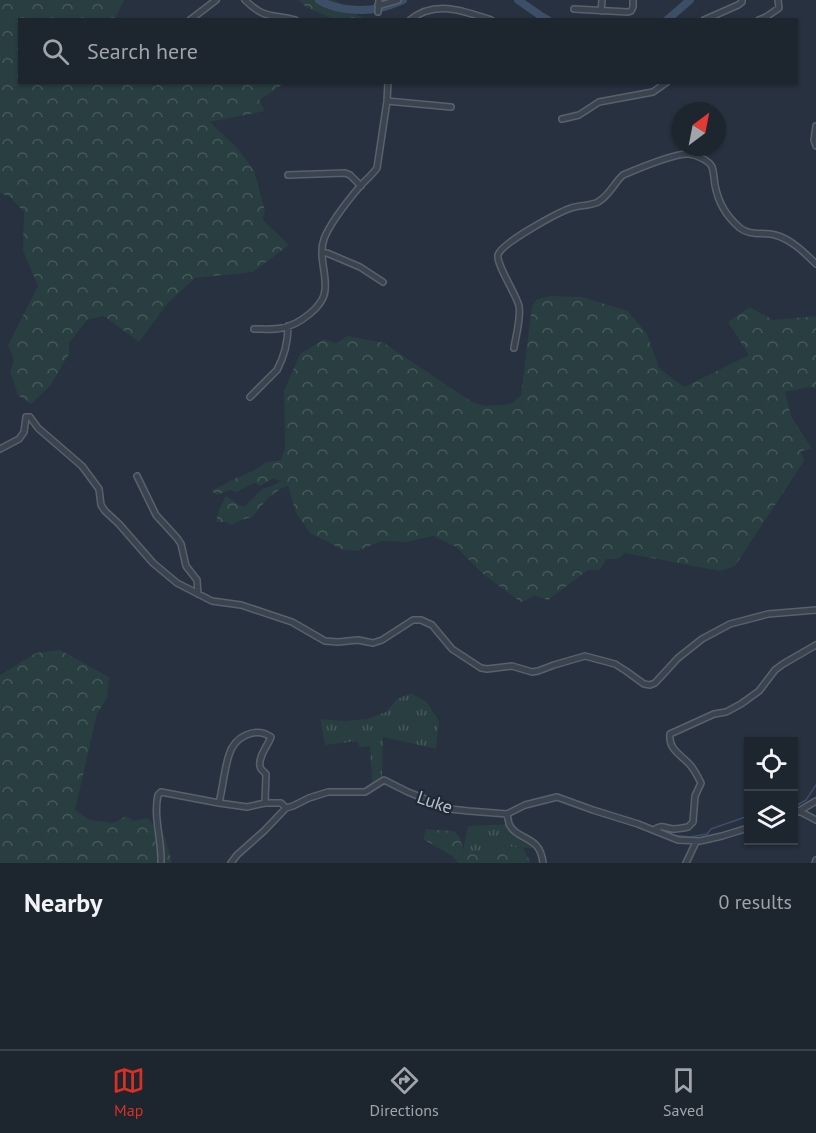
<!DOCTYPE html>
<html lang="en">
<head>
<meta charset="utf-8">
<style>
  :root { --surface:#1d252f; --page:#2a313b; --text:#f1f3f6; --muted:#a0a5aa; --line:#3b424b; --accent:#d93025 }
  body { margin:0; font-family:"PT Sans",sans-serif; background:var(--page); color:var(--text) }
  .controls { position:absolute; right:18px; bottom:18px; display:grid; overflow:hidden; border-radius:0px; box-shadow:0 2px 4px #0004 }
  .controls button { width:54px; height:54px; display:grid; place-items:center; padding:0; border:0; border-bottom:2px solid var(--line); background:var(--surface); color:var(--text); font:30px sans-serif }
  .compass { position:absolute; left:672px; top:102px; width:54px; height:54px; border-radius:50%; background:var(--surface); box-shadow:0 2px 4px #0004; rotate:32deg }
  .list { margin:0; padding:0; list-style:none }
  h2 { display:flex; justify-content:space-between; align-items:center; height:78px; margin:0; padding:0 24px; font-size:26px }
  h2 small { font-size:20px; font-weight:400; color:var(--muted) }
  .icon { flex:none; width:33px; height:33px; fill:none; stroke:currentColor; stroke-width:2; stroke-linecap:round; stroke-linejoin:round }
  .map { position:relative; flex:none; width:816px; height:863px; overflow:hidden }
  .search { position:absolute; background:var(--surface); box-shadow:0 2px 4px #0004; left:18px; right:18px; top:18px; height:66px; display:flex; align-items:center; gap:15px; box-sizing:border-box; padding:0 21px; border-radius:0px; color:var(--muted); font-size:22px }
  .sheet { height:186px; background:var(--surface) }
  nav { display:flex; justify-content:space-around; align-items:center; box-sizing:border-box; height:84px; border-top:2px solid var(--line); background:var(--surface); font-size:16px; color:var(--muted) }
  nav a { display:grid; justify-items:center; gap:3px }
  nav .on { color:var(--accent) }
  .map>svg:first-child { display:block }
  .grass { fill:url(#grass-tufts) }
  .forest { fill:url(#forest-crowns) }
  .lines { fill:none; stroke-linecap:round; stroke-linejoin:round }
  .stream { stroke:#3d4f67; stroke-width:1.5 }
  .river { stroke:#3d4f67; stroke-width:8 }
  .minor-casing { stroke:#58616d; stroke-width:8 }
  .minor { stroke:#3b434f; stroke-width:5 }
  .labels { text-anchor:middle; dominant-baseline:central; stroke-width:4.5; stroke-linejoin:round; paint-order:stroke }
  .street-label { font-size:18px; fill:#b7beca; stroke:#1f2835 }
</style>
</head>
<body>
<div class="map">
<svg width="816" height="863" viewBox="0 0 816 863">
  <defs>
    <pattern id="grass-tufts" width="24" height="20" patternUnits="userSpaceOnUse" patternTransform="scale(1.5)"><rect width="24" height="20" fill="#293e40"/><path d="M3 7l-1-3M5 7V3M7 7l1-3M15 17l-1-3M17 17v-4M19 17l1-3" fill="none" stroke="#46585a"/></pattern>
    <pattern id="forest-crowns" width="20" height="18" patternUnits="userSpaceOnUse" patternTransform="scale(1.5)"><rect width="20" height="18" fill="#293e40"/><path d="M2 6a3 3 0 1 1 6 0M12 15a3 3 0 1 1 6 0" fill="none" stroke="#46585a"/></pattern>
  </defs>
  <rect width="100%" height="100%" fill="#27313f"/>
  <!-- grass -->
  <path class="grass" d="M 410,693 L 426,701 L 439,721 L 436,749 L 383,737 L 382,778 L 375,784 L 372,782 L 370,746 L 360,747 L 357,741 L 325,745 L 320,719 L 344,721 L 367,719 L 386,712 L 396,700 Z
    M 508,824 L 538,848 L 523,848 L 502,846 L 493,851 L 485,849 L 473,854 L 463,850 L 468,826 Z"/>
  <!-- forest -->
  <path class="forest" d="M 0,0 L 124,0 L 115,19 L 20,20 L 20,82 L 147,82 L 155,86 L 159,82 L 285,83 L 259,100 L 265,111 L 210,122 L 238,149 L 254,170 L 265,211 L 263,217 L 264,221 L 289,245 L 253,272 L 195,278 L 168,303 L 139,342 L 104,316 L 87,320 L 69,343 L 69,354 L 50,386 L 31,404 L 18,395 L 10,372 L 14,360 L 8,345 L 38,286 L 23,251 L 24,212 L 10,197 L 0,193 Z
    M 298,0 L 335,0 L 364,19 L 333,19 L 306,7 Z
    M 550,296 L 582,297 L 628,311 L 647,334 L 659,368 L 684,387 L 749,355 L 728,322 L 750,307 L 773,320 L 816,316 L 816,388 L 811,387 L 785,392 L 791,416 L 812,449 L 801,451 L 804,461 L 735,566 L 720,571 L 625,553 L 618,559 L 606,559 L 600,570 L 588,570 L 548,600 L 535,596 L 521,602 L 483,574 L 456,547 L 433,536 L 407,542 L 382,541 L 357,551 L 343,550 L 310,533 L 296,513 L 288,486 L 280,489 L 268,498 L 252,517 L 241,520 L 231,525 L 226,522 L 216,522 L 219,509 L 226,496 L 239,505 L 245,506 L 262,489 L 272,486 L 281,481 L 272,479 L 260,486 L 255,483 L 236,492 L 230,490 L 217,495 L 211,491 L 232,480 L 255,470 L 266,462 L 281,460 L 285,448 L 284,391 L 300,354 L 324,339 L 336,343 L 348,336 L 384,343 L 472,402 L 485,406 L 511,404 L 521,395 L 532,306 L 537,299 Z
    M 60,650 L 109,677 L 107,698 L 97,714 L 75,810 L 90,820 L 114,823 L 126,816 L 134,821 L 147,818 L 165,837 L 172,863 L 0,863 L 0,675 L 36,653 Z
    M 426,829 L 454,831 L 460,838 L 463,850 L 473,854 L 485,849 L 493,851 L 502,846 L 523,848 L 531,863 L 458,863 L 452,856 L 423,839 Z"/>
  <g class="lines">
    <!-- stream -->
    <path class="stream" d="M 794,807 L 806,800 L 816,785
      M 672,835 L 690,837 L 707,834 L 711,829 L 748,816"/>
    <!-- river -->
    <path class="river" d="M 319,0 C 335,10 362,12 380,8 C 388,6 396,3 403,0
      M 518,0 L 541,16 L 548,20
      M 667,20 L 690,0"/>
    <defs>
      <path id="minor" d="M 245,0 C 264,19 271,14 295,20
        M 378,5 L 381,5 L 398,0
        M 574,9 L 628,12 L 631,11 L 633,7 L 633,0
        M 601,11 L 602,0
        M 378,12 L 379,0
        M 190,20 L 216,0
        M 410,20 C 434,0 462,10 491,20
        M 704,20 L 738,5 L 742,2 L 742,0
        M 759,20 L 766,17 L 779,8 L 778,0
        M 387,101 L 451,107
        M 562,119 L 579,115 L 599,102 L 653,92 L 667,82
        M 816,126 L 814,140 L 816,146
        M 288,175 L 345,173 L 350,175 L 361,186
        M 322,253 L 327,253 L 360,267 L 383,282
        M 254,329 C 263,329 273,330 282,328 C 298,325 324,307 325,290 C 327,273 318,256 324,239 C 330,223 350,198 361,185 C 367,179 372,175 377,168 L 387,101 L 388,82
        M 514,348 C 516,335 521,319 519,306 C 516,294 496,264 498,255 C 501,243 559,212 571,208 C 580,205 590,206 598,202 C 610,195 614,183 623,175 C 637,169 676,153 689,154 C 696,155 709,160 712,167 C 714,172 714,180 715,185 C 718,202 727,217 740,228 C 750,236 763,232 775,235 C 791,239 805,253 816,264
        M 250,397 L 277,370 C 284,357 288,340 288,326
        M 0,449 L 19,439 L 24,432 L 26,417 L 30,417 L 38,428 L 82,466 L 99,489 L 101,505 L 105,511 L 119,524 L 153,563 L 177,583 L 212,601 L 241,605 L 292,622 L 325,641 L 338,642 L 358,640 L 373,643 L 382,640 L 413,620 L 421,620 L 432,625 L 452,649 L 481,668 L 487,669 L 512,666 L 532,672 L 538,671 L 554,665 L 585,656 L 615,664 L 626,671 L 644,684 L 650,685 L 655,683 L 678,658 L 702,639 L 730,624 L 768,614 L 816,610
        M 137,476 L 156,515 L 177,538 L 181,544 L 186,566 L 197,580 L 198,594
        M 219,803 L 247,807 L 265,803 L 281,803 L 286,808
        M 799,811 L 816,820
        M 507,814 C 507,815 509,823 509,824 C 518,842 540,834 543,863
        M 794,814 L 816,801
        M 654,830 C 662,824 664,828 673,829 C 678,829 683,828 688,827 L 693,822 L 695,796 L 701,783 C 698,777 695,771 691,766 C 682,755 668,750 670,734 L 714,714 L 726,712 L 741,704 L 759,691 L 775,670 L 783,664 L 816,645
        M 161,863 C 162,840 153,817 158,795 L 161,792 L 219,803 C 223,787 224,770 229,755 C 234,737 255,726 271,737 C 268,745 258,757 260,766 C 260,769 264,772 266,774 L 265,803
        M 231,863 L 237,855 L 264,831 L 286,808 L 293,806 L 309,798 L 328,792 L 365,792 L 384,780 L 408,792 L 450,809 L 469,811 L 507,814 L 525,805 L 557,797 L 593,810 L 638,824 L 678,840 L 700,841 L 722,836 L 748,828
        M 686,863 L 696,842
        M 815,863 L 816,860"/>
    </defs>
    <!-- minor casing -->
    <use href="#minor" class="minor-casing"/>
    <!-- minor -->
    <use href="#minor" class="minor"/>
  </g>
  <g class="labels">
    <!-- street labels -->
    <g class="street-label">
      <text transform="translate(435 802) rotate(19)">Luke</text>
    </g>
  </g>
</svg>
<div class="controls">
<button><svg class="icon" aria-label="locate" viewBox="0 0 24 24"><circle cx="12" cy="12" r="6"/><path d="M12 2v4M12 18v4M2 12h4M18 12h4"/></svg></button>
<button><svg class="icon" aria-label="layers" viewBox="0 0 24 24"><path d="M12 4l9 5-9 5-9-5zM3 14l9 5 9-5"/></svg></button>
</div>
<svg class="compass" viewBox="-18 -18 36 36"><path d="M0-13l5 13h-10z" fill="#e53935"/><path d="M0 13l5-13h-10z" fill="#a0a5aa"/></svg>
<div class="search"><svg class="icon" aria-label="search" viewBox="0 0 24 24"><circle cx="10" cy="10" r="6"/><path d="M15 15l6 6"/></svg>Search here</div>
</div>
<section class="sheet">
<h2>Nearby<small>0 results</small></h2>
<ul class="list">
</ul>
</section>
<nav>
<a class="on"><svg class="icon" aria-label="map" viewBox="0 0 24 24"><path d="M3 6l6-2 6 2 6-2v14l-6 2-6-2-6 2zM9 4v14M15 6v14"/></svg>Map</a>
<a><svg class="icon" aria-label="directions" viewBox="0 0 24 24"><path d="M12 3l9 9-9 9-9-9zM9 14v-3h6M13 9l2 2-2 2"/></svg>Directions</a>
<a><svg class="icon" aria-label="saved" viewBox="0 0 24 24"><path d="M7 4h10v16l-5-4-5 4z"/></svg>Saved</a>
</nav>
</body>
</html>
